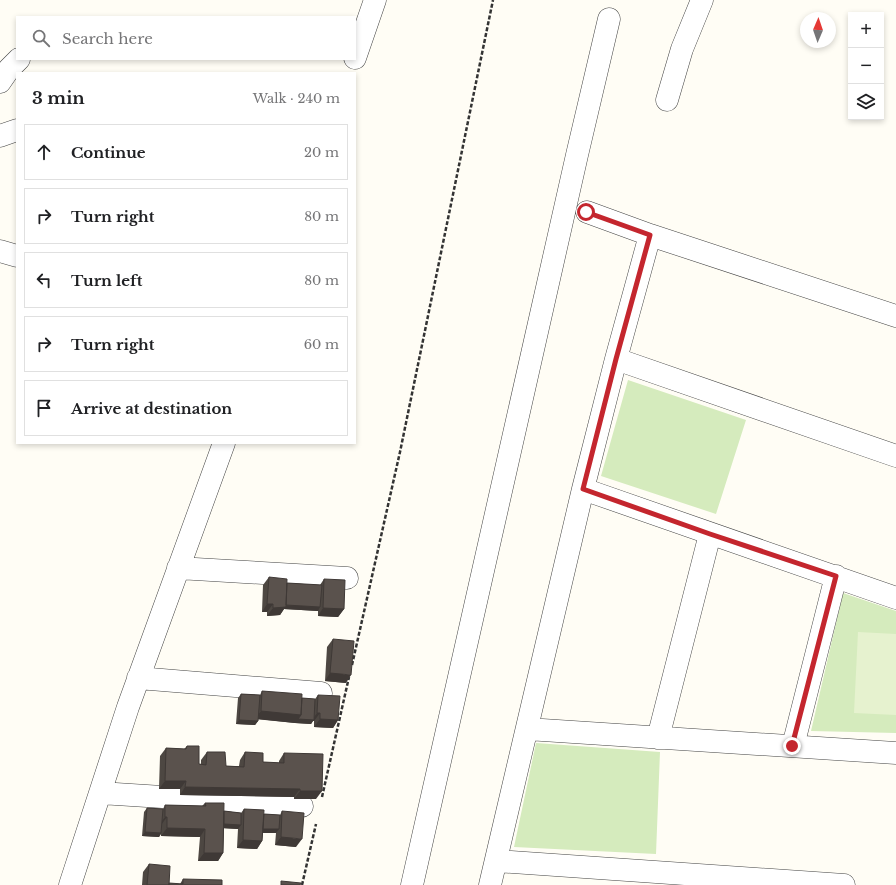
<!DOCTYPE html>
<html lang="en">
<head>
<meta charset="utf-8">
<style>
  :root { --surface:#fff; --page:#f6f6f6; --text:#202124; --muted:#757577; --line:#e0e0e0 }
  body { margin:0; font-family:"Libre Baskerville",serif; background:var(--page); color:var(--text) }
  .controls { position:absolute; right:12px; top:12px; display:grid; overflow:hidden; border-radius:0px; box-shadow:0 2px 6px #0003 }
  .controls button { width:36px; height:36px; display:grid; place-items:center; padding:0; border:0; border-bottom:1px solid var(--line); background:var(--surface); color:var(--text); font:20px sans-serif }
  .compass { position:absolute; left:800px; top:12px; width:36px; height:36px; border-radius:50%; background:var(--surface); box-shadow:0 2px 6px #0003; rotate:2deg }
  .stop { position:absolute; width:12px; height:12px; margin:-9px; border:3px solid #c4262e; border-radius:50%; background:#fff }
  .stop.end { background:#c4262e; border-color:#fff; box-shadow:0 1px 4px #0008 }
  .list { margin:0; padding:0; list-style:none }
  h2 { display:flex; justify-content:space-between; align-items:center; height:52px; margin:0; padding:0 16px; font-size:17px }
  h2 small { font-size:13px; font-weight:400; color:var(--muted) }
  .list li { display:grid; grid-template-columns:26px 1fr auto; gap:12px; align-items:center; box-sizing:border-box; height:56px; margin:0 8px 8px; padding:0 8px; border:1px solid var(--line); border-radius:0px }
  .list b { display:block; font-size:15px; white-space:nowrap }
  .list em { font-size:13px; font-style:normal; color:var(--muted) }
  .icon { flex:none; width:22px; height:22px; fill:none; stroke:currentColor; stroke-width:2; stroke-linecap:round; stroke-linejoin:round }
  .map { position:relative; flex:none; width:896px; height:885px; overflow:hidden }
  .search { position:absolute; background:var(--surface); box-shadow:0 2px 6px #0003; left:16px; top:16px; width:340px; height:44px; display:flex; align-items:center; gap:10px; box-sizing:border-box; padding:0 14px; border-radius:0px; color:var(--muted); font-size:15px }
  .panel { position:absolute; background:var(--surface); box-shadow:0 2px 6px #0003; left:16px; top:72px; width:340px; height:372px; border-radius:0px }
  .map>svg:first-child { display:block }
  .park { fill:#d5ebbd }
  .pitch { fill:#e6f2cf }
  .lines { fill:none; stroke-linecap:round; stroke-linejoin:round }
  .minor-casing { stroke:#444; stroke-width:23 }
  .path { stroke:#333; stroke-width:2.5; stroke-dasharray:4 2; stroke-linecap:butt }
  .minor { stroke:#fff; stroke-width:22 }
  .wall { fill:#4d4742 }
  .shaded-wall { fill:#3f3936 }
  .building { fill:#5a524d; stroke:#3f3936 }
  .route { stroke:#c4262e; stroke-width:5 }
</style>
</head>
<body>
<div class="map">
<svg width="896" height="885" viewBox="0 0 896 885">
  <rect width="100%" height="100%" fill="#fffdf5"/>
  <!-- park -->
  <path class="park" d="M 628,380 L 746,420 L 716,514 L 601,476 Z
    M 843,593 L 896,611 L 896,733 L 811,731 Z
    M 536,743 L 660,752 L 656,854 L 514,847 Z"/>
  <!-- pitch -->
  <path class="pitch" d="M 858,632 L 896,634 L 896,715 L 854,713 Z"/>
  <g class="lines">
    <defs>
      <path id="minor" d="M 355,58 L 375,0
        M 0,82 L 9,69 L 19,59
        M 667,100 L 682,49 L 702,0
        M 0,136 L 17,130
        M 587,212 L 650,235 L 896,316
        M 0,251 L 17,256
        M 616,359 L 896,456
        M 583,489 L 896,598
        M 178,568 L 347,578
        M 138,678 L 321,693
        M 527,729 L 896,753
        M 658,738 L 710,534
        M 793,746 L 836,576
        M 100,793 L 302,806
        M 496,861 L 844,885
        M 70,885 L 128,707 L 224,443
        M 412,885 L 577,155 L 609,19
        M 490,885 L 583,489 L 616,359 L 650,235"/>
    </defs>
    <!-- minor casing -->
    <use href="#minor" class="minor-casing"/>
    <!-- path -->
    <path class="path" d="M 352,665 L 400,452 L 493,0
      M 322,797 L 349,677
      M 302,885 L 316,824"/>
    <!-- minor -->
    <use href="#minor" class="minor"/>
  </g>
  <!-- wall -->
  <path class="wall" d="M 269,577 L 287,583 L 320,585 L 324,579 L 344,609 L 338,617 L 318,616 L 318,611 L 284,609 L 280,615 L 267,616 L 267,612 L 262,612 L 263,585 Z
    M 333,639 L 346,683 L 325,681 L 327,647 Z
    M 262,691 L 302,698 L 315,699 L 318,695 L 338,720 L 333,728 L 314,727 L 314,721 L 313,721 L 311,724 L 295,723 L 258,719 L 258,721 L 255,725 L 236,724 L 238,698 L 241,694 L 260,695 Z
    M 187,746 L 199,764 L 201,764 L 201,760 L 207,752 L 226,766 L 239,766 L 240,760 L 245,752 L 263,762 L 279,763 L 279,761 L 284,753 L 316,799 L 294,799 L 294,797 L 180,795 L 180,789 L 159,789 L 160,756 L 166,748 L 184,749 Z
    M 205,803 L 224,811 L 241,813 L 244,809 L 264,814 L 280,815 L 282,811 L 296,847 L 275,845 L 276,833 L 263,833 L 262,841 L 257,849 L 237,848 L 238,829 L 224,828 L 223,853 L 218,861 L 198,861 L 200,837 L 161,836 L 161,834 L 159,837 L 142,836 L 144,812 L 147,808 L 163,809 L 165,805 L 202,806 Z
    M 149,864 L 169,883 L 180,884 L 183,879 L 222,885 L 142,885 L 143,872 Z"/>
  <!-- shaded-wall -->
  <path class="shaded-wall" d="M 267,604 L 273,604 L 267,612 L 262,612 Z
    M 283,605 L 320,607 L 318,611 L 284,609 L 280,615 L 267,616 L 273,608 Z
    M 323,608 L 344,609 L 338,617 L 318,616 Z
    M 330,673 L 351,675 L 346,683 L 325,681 Z
    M 261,711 L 301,715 L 312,720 L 317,713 L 320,713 L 314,721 L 313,721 L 311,724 L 295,723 L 255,719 Z
    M 320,719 L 338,720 L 333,728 L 314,727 Z
    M 239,720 L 258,721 L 255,725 L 236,724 Z
    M 165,781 L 186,781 L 180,789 L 159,789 Z
    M 185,787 L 300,789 L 294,797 L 180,795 Z
    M 300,791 L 322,791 L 316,799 L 294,799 Z
    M 165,817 L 167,817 L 161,825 L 159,825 Z
    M 221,823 L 241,825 L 238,829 L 218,828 Z
    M 167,828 L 205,829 L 200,837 L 161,836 Z
    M 261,829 L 279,829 L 276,833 L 258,833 Z
    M 145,832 L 161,833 L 159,837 L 142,836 Z
    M 281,837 L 302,839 L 296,847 L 275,845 Z
    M 243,840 L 262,841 L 257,849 L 237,848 Z
    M 204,853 L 223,853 L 218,861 L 198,861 Z"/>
  <!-- building -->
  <path class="building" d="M 269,577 L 287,579 L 286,607 L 273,608 L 273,604 L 267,604 Z
    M 324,579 L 345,580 L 344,609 L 323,608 Z
    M 287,583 L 322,585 L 320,607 L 286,605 Z
    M 333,639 L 354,641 L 351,675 L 330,673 Z
    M 262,691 L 302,694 L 301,715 L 261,711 Z
    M 241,694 L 260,695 L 258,721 L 239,720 Z
    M 318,695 L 340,696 L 338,720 L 320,719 L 320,713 L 317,713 Z
    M 302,698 L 315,699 L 314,720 L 298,719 L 301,715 Z
    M 187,746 L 199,746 L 199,764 L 206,765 L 207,752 L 225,752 L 226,766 L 244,767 L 245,752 L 263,753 L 263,762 L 284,763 L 284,753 L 323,754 L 322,791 L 300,791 L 300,789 L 185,787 L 186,781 L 165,781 L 166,748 L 186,749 Z
    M 205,803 L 224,803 L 223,853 L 204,853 L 205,829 L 167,828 L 167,817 L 165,817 L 165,805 L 206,806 Z
    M 147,808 L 163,809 L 161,833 L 145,832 Z
    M 244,809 L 264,810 L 262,841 L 243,840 Z
    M 224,811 L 241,813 L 241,825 L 224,824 Z
    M 282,811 L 304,813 L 302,839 L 281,837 Z
    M 264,814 L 280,815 L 279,829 L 263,829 Z
    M 149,864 L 170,866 L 169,885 L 147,885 Z
    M 183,879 L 222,880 L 222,885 L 169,885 L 169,883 L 183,884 Z
    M 281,881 L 301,883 L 300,885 L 281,885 Z"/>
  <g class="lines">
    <!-- route -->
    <path class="route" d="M 586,212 L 650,235 L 616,359 L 583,489 L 710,534 L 836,576 L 792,746"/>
  </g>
</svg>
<div class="controls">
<button>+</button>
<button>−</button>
<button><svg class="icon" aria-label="layers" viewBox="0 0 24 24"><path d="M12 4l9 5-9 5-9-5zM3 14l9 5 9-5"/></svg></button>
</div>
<svg class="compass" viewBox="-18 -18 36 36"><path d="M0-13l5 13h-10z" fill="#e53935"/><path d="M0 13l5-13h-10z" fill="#757577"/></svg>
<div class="stop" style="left:586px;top:212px"></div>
<div class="stop end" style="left:792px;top:746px"></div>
<div class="search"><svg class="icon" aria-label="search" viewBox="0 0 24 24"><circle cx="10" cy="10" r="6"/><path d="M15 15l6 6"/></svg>Search here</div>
<section class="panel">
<h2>3 min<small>Walk · 240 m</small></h2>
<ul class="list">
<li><svg class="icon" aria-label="ahead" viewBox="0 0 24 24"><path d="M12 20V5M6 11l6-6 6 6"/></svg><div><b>Continue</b></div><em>20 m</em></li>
<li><svg class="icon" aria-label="right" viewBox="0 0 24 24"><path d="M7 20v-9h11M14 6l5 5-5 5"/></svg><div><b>Turn right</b></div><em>80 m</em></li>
<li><svg class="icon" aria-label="left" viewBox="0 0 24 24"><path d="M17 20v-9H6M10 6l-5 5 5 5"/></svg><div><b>Turn left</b></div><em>80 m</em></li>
<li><svg class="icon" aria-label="right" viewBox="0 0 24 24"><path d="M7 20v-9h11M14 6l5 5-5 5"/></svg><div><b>Turn right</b></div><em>60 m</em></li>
<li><svg class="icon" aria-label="arrive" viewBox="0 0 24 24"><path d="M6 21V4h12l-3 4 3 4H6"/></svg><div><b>Arrive at destination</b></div></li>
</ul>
</section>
</div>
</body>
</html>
